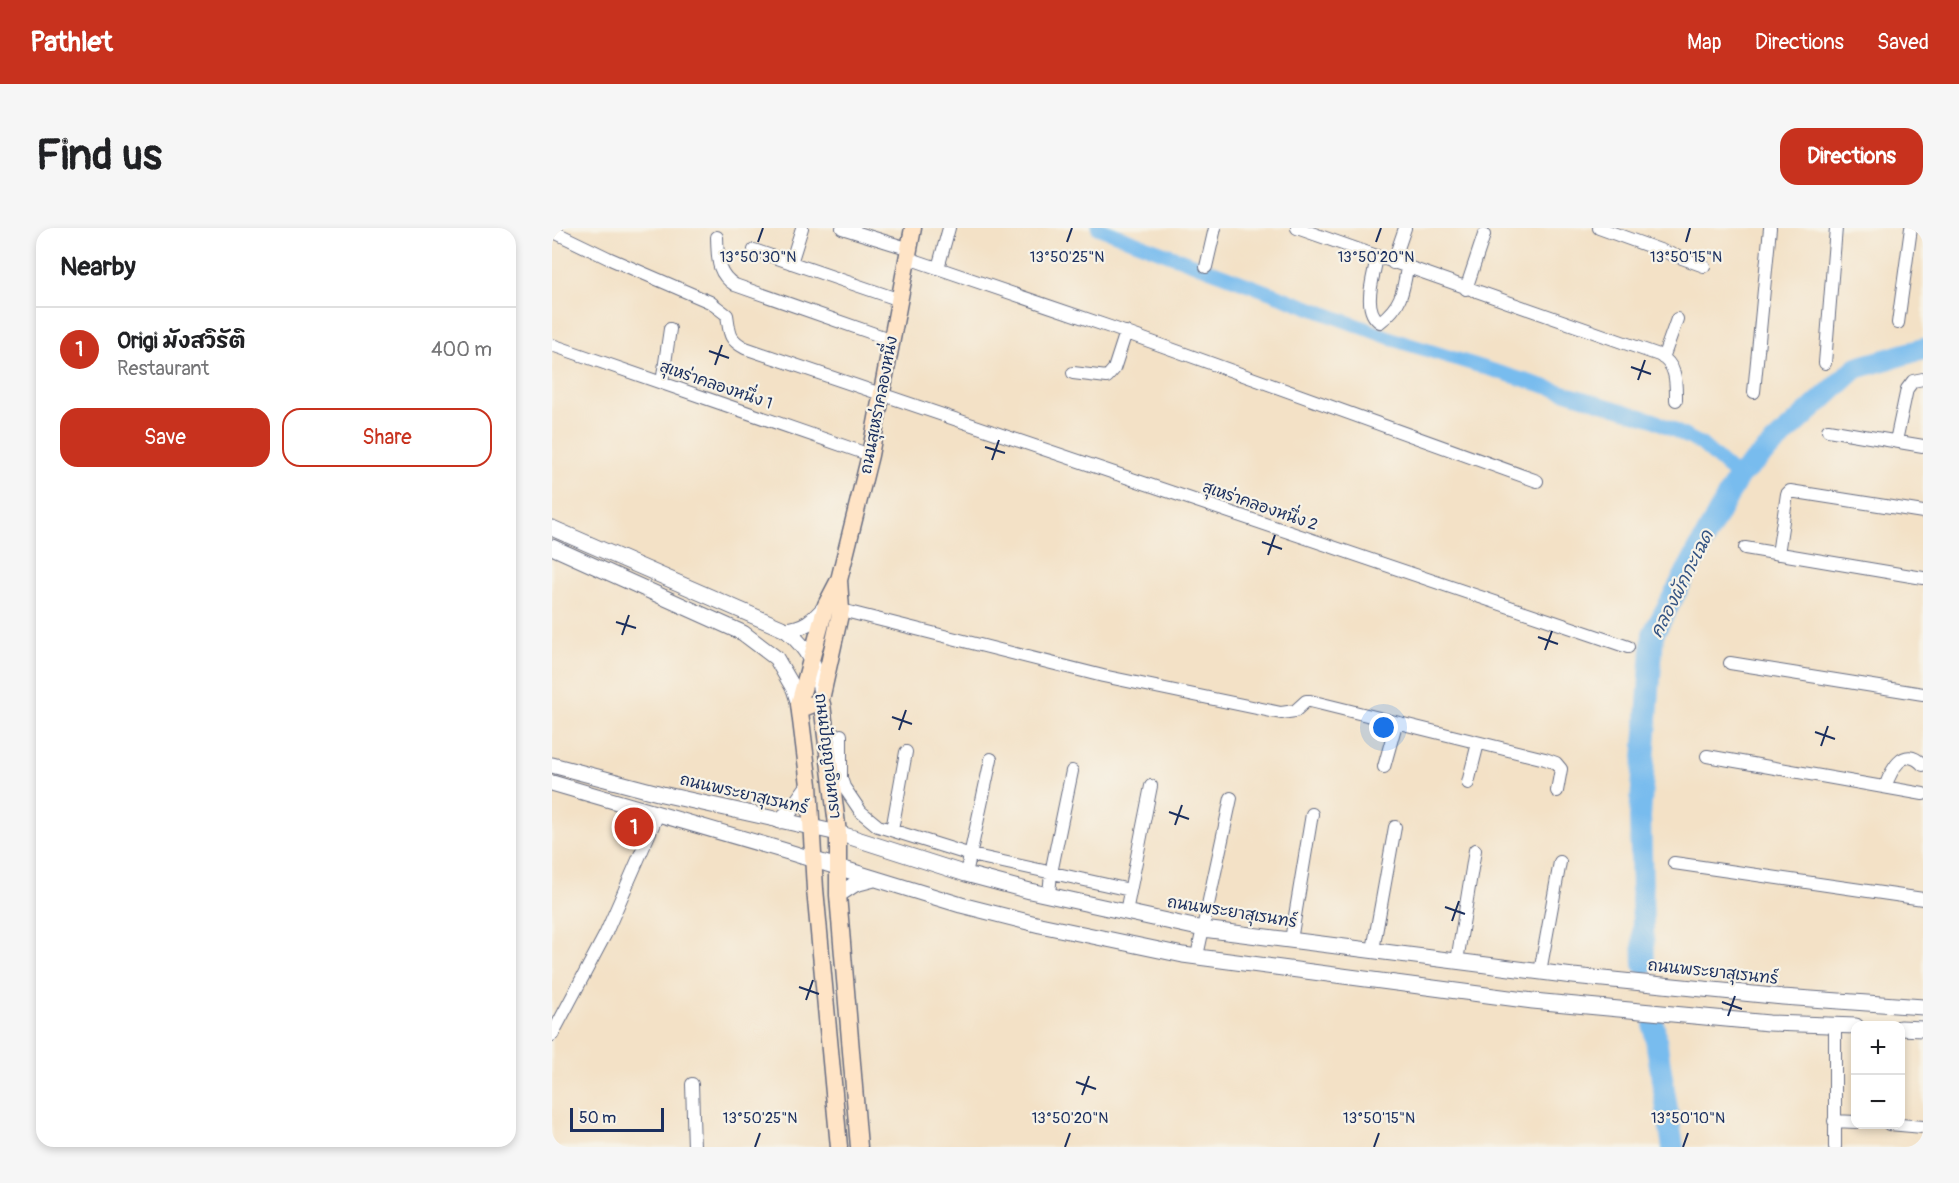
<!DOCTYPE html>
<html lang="en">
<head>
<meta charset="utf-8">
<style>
  :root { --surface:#fff; --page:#f6f6f6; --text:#202124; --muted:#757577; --line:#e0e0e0; --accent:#c8321e }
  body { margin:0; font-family:Pangolin,"Playpen Sans Thai",sans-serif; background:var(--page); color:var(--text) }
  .controls { position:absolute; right:18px; bottom:18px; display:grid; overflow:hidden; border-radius:12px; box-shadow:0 3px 9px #0003 }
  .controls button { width:54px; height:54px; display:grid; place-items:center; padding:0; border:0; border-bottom:2px solid var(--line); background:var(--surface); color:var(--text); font:30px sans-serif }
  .scale { position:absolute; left:18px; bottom:15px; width:94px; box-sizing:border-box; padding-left:6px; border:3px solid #1b2f5e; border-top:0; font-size:16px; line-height:21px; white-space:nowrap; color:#1b2f5e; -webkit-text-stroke:4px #f7f3e8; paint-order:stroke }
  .you { position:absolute; left:832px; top:500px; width:21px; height:21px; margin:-15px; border:4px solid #fff; border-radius:50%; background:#1a73e8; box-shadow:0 0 0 9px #1a73e833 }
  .badge { display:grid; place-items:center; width:39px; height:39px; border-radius:50%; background:var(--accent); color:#fff; font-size:20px; font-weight:700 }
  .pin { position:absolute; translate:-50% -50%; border:3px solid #fff; box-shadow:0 2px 6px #0006 }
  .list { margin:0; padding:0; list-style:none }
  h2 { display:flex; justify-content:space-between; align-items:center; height:78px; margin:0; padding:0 24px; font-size:26px }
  h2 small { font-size:20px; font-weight:400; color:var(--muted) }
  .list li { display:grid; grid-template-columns:39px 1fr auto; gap:18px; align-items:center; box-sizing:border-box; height:84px; padding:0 24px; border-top:2px solid var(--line) }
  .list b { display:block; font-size:22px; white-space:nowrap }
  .list p { margin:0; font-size:20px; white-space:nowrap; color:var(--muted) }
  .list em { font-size:20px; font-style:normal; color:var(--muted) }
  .actions { display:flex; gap:12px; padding:18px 24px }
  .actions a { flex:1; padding:14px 0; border:2px solid var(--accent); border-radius:18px; text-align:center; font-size:21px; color:var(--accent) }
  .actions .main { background:var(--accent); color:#fff }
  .map { position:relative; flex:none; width:1371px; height:919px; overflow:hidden; border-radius:18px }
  header { display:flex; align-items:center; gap:36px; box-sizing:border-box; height:84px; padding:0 30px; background:var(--accent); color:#fff }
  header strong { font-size:28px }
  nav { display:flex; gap:33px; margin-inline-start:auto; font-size:21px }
  .intro { display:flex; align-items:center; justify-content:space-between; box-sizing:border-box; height:144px; padding:0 36px }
  h1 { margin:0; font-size:42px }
  .button { padding:15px 27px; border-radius:18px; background:var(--accent); color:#fff; font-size:21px; font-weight:700 }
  main { display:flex; gap:36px; padding:0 36px }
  aside { flex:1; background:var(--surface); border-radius:18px; box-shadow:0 3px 9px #0003 }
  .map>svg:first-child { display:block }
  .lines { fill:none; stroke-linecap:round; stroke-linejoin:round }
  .canal { stroke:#78bcee; stroke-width:14 }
  .river { stroke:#78bcee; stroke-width:22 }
  .minor-casing { stroke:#676d82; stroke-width:14 }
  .tertiary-casing { stroke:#676d82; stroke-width:17 }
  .secondary-casing { stroke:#676d82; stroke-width:19 }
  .minor { stroke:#fff; stroke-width:12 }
  .tertiary { stroke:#fff; stroke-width:15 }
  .secondary { stroke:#ffe4c6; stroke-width:16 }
  .ticks { fill:none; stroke:#1b2f5e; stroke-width:2 }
  .labels { text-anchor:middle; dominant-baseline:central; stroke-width:4.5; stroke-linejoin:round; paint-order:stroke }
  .street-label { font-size:16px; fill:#1b2f5e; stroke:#f7f3e8 }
  .water-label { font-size:18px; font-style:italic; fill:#325282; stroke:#f7f3e8 }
  .ticks-label { font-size:15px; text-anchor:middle; fill:#1b2f5e; stroke:#f7f3e8; stroke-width:4.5; stroke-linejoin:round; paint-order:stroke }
</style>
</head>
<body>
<header>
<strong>Pathlet</strong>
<nav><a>Map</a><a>Directions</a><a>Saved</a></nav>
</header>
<div class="intro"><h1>Find us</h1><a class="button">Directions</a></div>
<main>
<aside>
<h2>Nearby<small></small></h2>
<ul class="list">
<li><span class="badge">1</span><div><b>Origi มังสวิรัติ</b><p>Restaurant</p></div><em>400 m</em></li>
</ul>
<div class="actions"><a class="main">Save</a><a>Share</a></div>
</aside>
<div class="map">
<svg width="1371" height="919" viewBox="0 0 1371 919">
  <rect width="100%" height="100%" fill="#f7f3e8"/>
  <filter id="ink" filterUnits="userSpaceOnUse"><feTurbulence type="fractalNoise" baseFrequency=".0167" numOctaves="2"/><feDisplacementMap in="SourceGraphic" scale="12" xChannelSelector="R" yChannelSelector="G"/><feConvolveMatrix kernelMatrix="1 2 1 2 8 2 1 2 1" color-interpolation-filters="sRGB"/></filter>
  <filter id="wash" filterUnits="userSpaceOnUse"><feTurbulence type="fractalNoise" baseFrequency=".008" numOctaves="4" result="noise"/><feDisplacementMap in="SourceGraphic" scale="24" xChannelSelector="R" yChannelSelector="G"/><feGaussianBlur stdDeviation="1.35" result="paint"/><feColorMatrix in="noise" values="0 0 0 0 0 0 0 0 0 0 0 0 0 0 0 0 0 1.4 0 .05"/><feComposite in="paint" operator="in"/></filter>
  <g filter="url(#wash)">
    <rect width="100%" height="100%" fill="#f3e1c6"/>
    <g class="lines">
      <!-- canal -->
      <path class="canal" d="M 546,0 L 849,114 L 1102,192 L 1149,216 L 1186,249"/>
      <!-- river -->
      <path class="river" d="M 1092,736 L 1088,589 L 1101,406 L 1186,249 L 1304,140 L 1371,121
        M 1102,799 L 1121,919"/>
    </g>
  </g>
  <g filter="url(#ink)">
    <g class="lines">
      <defs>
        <path id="minor" d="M 290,0 L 358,21
          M 745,0 L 1107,127 C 1125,137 1124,153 1124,172
          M 1047,0 L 1152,38
          M 0,3 L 56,30 L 158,74 L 175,87 C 178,105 176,111 193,120 L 1076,419
          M 165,9 C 166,30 164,45 183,57 L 340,112
          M 202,22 L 348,72
          M 825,29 C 822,48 809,82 828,94 C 849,78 851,65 855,40
          M 356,30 L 561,100 L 985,253
          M 239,35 L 250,0
          M 841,35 L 853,0
          M 654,39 L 663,0
          M 386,40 L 397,0
          M 914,61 L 932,7
          M 1346,95 L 1359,0
          M 0,117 L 318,227
          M 1111,130 L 1125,91
          M 1273,135 L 1284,0
          M 521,145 L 555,149 L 562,141 L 574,104
          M 110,155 L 118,101
          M 1202,164 L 1218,0
          M 1276,202 L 1371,218
          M 1344,213 L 1355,161 L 1361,153 L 1371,151
          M 1193,320 L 1371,350
          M 1226,326 L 1235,266 L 1238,263 L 1371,284
          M 289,382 L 551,448 L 729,485 L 743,483 L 754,473 L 758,473 L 993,531 L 1004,535 L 1009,541 L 1005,563
          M 1178,435 L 1371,466
          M 289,507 L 289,550 L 292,559 L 309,584 L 326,598 L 419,627 L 578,662
          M 1155,528 L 1371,566
          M 832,539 L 844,496
          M 916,555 L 926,515
          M 1333,559 C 1339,543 1351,516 1371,537
          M 340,602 L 354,524
          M 1122,635 L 1371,671
          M 414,646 L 439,531
          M 497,666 L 499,645 L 520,543
          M 574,684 L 599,558
          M 739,712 L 760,586
          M 821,722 L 843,599
          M 645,728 L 679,570
          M 905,733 L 923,622
          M 988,744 L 1008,634
          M 0,807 L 53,707 L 106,586
          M 140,856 L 142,919
          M 1282,893 L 1304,894
          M 1337,896 L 1371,899
          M 1283,919 L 1283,798"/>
        <path id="tertiary" d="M 0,300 L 234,402 C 257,421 264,439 270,468
          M 0,319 L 191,405 L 224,430 L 242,461 L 247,476
          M 234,402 C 252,400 261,393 273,379
          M 0,537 L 110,566 L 286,605 L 414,646 L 478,663 L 651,701 L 1021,748 L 1231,769 L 1371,779
          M 0,555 L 230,622 L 409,677 L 488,697 L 631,727 L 981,773 L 1217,795 L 1304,798
          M 227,593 L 239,582 L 257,557
          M 286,667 L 303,656 L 322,651
          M 1348,800 L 1371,801"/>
        <path id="secondary" d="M 287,352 L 274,377 L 247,476 L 257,557 L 263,661 L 287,919
          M 247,476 L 254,479 L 264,475 L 270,467 L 289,382 L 287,352 L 318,227 L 361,0
          M 270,476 L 286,605 L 286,667 L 307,919"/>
      </defs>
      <!-- minor casing -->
      <use href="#minor" class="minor-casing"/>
      <!-- tertiary casing -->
      <use href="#tertiary" class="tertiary-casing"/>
      <!-- secondary casing -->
      <use href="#secondary" class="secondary-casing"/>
      <!-- minor -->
      <use href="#minor" class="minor"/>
      <!-- tertiary -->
      <use href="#tertiary" class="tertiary"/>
      <!-- secondary -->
      <use href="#secondary" class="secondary"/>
    </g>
  </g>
  <!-- ticks -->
  <path class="ticks" d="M 206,14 L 211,0M 515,14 L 520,0M 824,14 L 829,0M 1134,14 L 1138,0M 157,123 L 177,130M 163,137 L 170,117M 1079,139 L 1099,146M 1086,152 L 1093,132M 433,219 L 453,225M 440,232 L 447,212M 710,314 L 730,321M 716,327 L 723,307M 64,394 L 84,400M 70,407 L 77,387M 986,409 L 1006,416M 993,422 L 1000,403M 340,489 L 360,496M 347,502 L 354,482M 1263,504 L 1283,511M 1269,518 L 1276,498M 617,584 L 637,591M 623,597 L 630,577M 893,679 L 913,686M 900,693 L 907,673M 247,759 L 267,766M 254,772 L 261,752M 1170,774 L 1190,781M 1176,788 L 1183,768M 524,854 L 544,861M 530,867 L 537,848M 203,919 L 208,905M 513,919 L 518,905M 822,919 L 827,905M 1131,919 L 1136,905"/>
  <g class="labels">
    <!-- street labels -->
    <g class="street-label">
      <text transform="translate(164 157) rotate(19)">สุเหร่าคลองหนึ่ง 1</text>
      <text transform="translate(327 177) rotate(-79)">ถนนสุเหร่าคลองหนึ่ง</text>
      <text transform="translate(708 278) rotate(19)">สุเหร่าคลองหนึ่ง 2</text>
      <text transform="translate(276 528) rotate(83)">ถนนปัญญาอินทรา</text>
      <text transform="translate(192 566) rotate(13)">ถนนพระยาสุเรนทร์</text>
      <text transform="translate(680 684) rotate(9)">ถนนพระยาสุเรนทร์</text>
      <text transform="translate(1161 744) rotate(6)">ถนนพระยาสุเรนทร์</text>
    </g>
    <!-- water labels -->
    <g class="water-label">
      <text transform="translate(1130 356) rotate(-63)">คลองผักกะเฉด</text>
    </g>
  </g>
  <g class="ticks-label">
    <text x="206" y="34">13°50'30"N</text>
    <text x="515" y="34">13°50'25"N</text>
    <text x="824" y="34">13°50'20"N</text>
    <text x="1134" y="34">13°50'15"N</text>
    <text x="208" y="895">13°50'25"N</text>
    <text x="518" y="895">13°50'20"N</text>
    <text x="827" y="895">13°50'15"N</text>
    <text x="1136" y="895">13°50'10"N</text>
  </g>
</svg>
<div class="controls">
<button>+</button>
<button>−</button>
</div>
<div class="scale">50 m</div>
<div class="you"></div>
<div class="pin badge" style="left:82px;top:599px">1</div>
</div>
</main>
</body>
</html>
